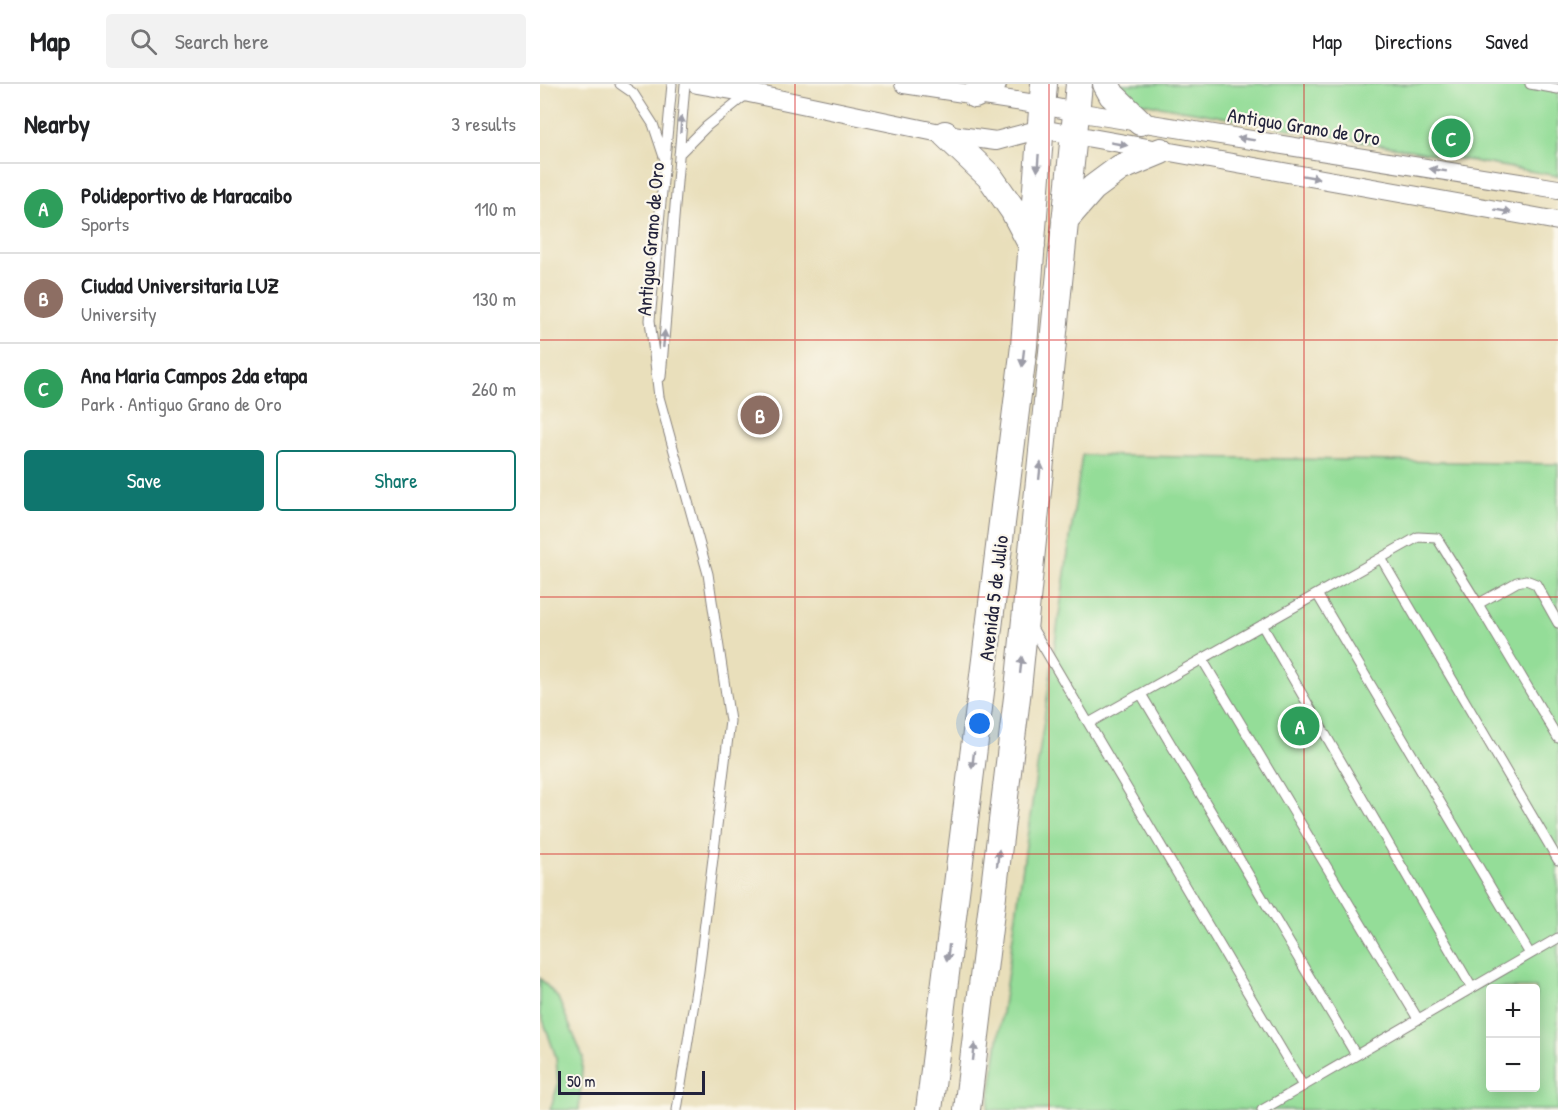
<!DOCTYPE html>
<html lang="en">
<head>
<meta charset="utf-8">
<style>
  :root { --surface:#fff; --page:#f2f2f2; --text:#202124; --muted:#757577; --line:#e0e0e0; --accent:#0f766e }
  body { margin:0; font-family:"Patrick Hand",sans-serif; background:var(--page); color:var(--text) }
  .controls { position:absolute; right:18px; bottom:18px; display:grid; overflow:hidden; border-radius:6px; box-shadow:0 3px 15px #0003 }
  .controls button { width:54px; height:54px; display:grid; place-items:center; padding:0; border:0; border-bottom:2px solid var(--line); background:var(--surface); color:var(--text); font:30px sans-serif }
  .scale { position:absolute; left:18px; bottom:15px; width:147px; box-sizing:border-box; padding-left:6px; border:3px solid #22223b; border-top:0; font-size:16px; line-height:21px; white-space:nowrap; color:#22223b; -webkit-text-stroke:4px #fbf7ec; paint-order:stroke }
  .you { position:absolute; left:440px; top:640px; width:21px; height:21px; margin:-15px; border:4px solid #fff; border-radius:50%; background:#1a73e8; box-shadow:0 0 0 9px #1a73e833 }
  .badge { display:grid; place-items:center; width:39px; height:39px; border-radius:50%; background:var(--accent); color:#fff; font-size:20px; font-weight:700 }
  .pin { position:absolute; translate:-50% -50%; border:3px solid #fff; box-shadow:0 2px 6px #0006 }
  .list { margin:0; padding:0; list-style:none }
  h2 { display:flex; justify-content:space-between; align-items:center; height:78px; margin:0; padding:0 24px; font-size:26px }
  h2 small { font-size:20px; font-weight:400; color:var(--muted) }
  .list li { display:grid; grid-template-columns:39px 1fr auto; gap:18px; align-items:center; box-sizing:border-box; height:90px; padding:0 24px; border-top:2px solid var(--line) }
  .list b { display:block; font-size:22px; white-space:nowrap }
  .list p { margin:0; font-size:20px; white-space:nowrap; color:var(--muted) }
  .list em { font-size:20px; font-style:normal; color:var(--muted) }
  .actions { display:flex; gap:12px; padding:18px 24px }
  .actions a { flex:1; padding:14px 0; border:2px solid var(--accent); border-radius:6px; text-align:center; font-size:21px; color:var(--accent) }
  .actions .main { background:var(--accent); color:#fff }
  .icon { flex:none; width:33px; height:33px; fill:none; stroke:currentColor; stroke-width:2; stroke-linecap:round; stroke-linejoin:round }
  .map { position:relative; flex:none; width:1018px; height:1026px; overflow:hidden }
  header { display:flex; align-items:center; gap:36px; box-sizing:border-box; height:84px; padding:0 30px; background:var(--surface); border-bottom:2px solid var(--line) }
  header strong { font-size:28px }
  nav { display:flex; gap:33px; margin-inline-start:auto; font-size:21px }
  .search { width:420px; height:54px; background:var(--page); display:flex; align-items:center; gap:15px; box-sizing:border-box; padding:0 21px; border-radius:6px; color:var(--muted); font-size:22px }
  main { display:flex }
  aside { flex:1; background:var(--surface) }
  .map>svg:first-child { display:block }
  .green { fill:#94dd98; stroke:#5b806a; stroke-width:1.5; fill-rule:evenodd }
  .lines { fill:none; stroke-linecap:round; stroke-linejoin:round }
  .service-casing { stroke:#86807b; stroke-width:11 }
  .minor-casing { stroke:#86807b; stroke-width:20 }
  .secondary-casing { stroke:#86807b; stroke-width:28 }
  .service { stroke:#fff; stroke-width:9 }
  .minor { stroke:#fff; stroke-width:18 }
  .secondary { stroke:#fff; stroke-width:26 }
  .oneway { fill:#9c9ca7 }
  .grid { fill:none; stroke:#d62828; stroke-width:1.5; stroke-opacity:0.55 }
  .labels { text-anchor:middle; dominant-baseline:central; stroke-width:4.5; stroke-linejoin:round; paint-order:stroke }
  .street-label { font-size:20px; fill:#22223b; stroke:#fbf7ec }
</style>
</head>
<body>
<header>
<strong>Map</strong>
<div class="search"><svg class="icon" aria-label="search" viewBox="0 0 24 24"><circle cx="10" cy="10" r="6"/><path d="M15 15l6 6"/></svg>Search here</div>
<nav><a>Map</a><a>Directions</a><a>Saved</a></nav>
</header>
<main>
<aside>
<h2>Nearby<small>3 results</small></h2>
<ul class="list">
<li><span class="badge" style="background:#2e9e5b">A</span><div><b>Polideportivo de Maracaibo</b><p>Sports</p></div><em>110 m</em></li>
<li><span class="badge" style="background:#8d6e63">B</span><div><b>Ciudad Universitaria LUZ</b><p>University</p></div><em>130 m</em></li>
<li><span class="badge" style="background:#2e9e5b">C</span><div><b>Ana Maria Campos 2da etapa</b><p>Park · Antiguo Grano de Oro</p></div><em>260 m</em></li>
</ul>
<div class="actions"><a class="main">Save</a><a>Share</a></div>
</aside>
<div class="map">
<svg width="1018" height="1026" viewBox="0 0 1018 1026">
  <rect width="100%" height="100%" fill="#fbf7ec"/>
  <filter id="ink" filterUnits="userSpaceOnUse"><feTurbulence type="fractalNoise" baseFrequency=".0167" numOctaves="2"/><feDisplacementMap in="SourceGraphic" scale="12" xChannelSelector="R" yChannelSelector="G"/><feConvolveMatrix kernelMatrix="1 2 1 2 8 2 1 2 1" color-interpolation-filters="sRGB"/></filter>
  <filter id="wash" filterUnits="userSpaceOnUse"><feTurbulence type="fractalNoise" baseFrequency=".008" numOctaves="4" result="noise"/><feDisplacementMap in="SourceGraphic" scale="24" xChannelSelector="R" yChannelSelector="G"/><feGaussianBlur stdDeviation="1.35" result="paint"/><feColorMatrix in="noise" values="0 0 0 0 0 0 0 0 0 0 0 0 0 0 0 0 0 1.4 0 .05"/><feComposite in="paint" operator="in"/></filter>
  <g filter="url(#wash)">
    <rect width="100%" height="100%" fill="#e9dfbb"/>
    <!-- green -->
    <path class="green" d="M 575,0 L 1018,0 L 1018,92 L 591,17 Z
      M 542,371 L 1018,380 L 1018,1026 L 448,1026 ZM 951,904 L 996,904 L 996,1004 L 951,1004 Z
      M 0,894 L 18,914 L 43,973 L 39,1026 L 10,1026 L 18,1001 L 16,973 L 2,933 L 0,931 Z"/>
  </g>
  <g filter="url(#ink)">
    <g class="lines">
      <defs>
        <path id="service" d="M 80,0 L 93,9 L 113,40 L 124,73
          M 132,0 L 110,236 L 119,313 L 168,490 L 190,637 L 159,887 L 137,1026
          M 990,0 L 1018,5
          M 139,70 L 167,42 L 207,10
          M 121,293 L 145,0
          M 841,474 L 1018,776
          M 777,510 L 990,870
          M 938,520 L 1018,654
          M 722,541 L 932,904
          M 491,542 L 763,1002
          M 662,575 L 878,935
          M 601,610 L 816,971
          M 549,639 L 878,453 L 897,454 L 938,520 L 977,498 L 986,496 L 996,500 L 1018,539
          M 722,1026 L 1018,854"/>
        <path id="minor" d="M 157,0 L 209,9 L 405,50 L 456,57 L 501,45 L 1018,137
          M 364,0 L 502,21 L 536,28 L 1018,105"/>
        <path id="secondary" d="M 566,0 L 572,11 L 600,38
          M 435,11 L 453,0
          M 405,50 L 450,93 L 473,126 L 492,162
          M 525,136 L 553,104 L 580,84 L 621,67
          M 389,1026 L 484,262 L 504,0
          M 427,1026 L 478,605 L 539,0"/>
      </defs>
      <!-- service casing -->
      <use href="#service" class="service-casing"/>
      <!-- minor casing -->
      <use href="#minor" class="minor-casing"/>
      <!-- secondary casing -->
      <use href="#secondary" class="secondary-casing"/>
      <!-- service -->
      <use href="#service" class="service"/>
      <!-- minor -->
      <use href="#minor" class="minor"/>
      <!-- secondary -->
      <use href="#secondary" class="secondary"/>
    </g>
    <!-- one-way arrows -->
    <defs><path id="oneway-solid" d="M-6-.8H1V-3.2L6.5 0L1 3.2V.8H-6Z" transform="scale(1.5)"/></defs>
    <g class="oneway">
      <use href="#oneway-solid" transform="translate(141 40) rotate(-86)"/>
      <use href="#oneway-solid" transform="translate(706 55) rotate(-171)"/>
      <use href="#oneway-solid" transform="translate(579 60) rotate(10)"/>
      <use href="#oneway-solid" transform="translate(498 79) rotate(94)"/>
      <use href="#oneway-solid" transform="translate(898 86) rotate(-171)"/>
      <use href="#oneway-solid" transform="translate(771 93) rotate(10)"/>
      <use href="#oneway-solid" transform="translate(963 127) rotate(10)"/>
      <use href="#oneway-solid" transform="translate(124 255) rotate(-85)"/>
      <use href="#oneway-solid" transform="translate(483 274) rotate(97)"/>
      <use href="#oneway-solid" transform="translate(500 387) rotate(-84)"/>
      <use href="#oneway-solid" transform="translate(481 581) rotate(-84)"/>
      <use href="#oneway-solid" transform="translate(433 676) rotate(97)"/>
      <use href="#oneway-solid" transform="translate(458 774) rotate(-83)"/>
      <use href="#oneway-solid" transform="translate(408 869) rotate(97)"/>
      <use href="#oneway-solid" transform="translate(434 968) rotate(-83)"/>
    </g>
  </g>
  <!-- grid -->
  <path class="grid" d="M 255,0 L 255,1026M 509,0 L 509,1026M 764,0 L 764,1026M 0,256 L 1018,256M 0,513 L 1018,513M 0,770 L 1018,770"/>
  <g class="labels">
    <!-- street labels -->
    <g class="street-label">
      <text transform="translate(764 42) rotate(9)">Antiguo Grano de Oro</text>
      <text transform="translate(110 155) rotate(-85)">Antiguo Grano de Oro</text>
      <text transform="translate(453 514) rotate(-83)">Avenida 5 de Julio</text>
    </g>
  </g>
</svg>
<div class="controls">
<button>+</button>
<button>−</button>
</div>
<div class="scale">50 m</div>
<div class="you"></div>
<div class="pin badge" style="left:760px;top:642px;background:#2e9e5b">A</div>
<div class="pin badge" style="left:220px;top:331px;background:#8d6e63">B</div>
<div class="pin badge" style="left:911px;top:54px;background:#2e9e5b">C</div>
</div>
</main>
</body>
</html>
